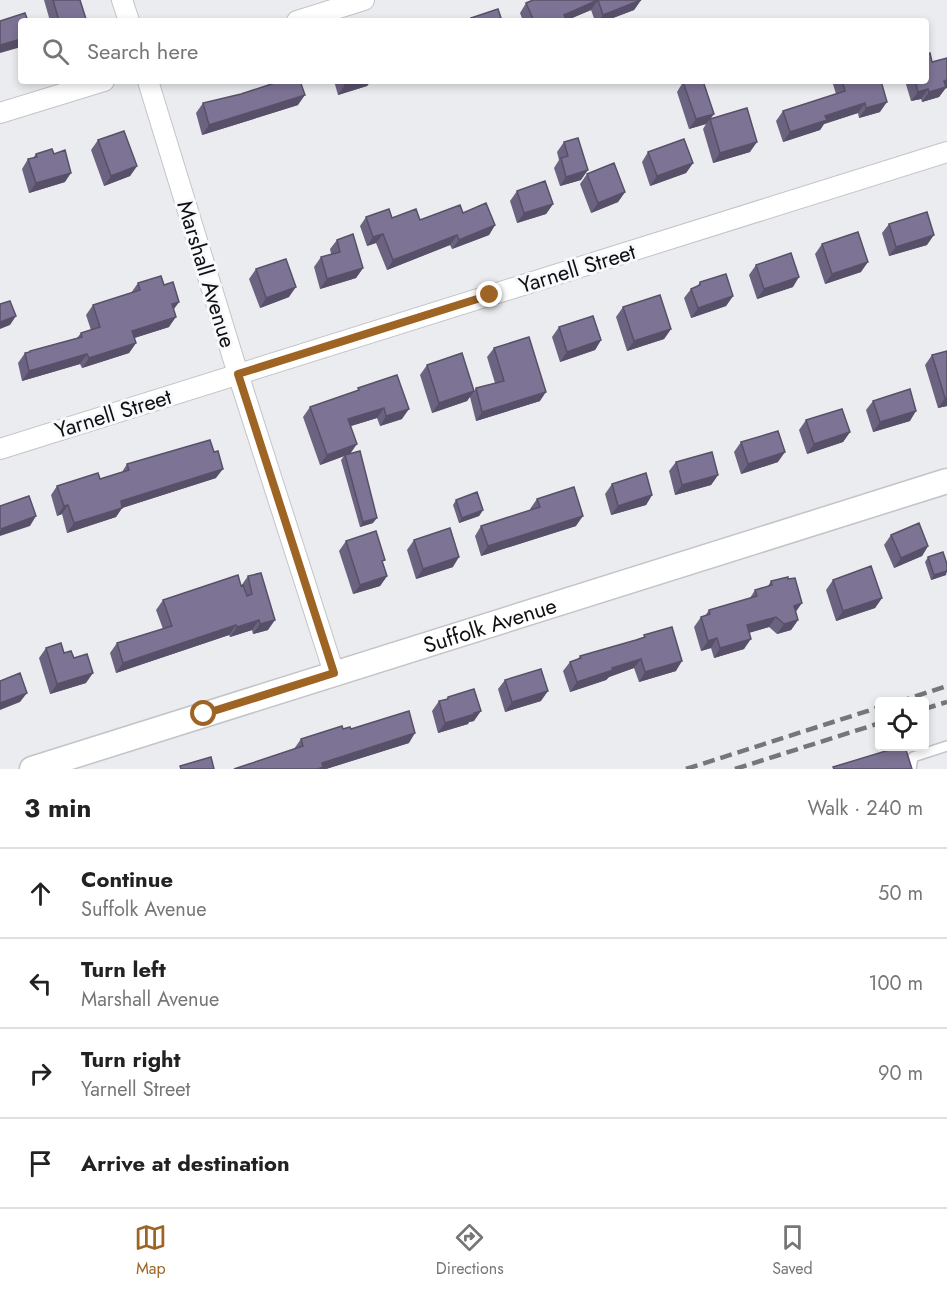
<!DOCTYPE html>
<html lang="en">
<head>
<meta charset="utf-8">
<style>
  :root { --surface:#fff; --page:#f2f2f2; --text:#222; --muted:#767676; --line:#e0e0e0; --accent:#9e6423 }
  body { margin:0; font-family:Jost,sans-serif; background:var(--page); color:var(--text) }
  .controls { position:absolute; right:18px; bottom:18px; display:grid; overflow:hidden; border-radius:6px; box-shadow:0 3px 9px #0003 }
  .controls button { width:54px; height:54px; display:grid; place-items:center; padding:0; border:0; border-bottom:2px solid var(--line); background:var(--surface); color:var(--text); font:30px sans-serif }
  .stop { position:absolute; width:18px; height:18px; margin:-14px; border:4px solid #9e6423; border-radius:50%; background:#fff }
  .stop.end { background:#9e6423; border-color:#fff; box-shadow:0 2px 6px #0008 }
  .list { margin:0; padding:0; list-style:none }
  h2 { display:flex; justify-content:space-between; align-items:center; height:78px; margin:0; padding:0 24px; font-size:26px }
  h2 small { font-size:20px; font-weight:400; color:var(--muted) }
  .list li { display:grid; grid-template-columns:39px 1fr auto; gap:18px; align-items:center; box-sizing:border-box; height:90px; padding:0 24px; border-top:2px solid var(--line) }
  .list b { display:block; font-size:22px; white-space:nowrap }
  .list p { margin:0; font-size:20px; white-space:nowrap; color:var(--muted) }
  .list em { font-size:20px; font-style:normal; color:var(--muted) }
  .icon { flex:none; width:33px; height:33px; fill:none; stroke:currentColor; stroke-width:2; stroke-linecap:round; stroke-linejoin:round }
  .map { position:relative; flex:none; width:947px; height:769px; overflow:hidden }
  .search { position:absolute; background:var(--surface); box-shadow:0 3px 9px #0003; left:18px; right:18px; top:18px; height:66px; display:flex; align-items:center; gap:15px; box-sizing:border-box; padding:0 21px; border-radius:6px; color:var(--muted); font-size:22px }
  .sheet { height:438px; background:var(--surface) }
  nav { display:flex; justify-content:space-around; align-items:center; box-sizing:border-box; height:84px; border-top:2px solid var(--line); background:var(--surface); font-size:16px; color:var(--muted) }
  nav a { display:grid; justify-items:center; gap:3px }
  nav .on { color:var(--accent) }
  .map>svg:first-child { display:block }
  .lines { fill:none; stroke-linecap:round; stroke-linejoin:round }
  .service-casing { stroke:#c2c4c7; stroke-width:12 }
  .minor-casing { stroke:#c2c4c7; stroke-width:22 }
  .tertiary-casing { stroke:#c2c4c7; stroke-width:27 }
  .service { stroke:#fff; stroke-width:9 }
  .minor { stroke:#fff; stroke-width:20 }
  .tertiary { stroke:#fff; stroke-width:24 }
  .rail { stroke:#757678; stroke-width:4.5; stroke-dasharray:12 6; stroke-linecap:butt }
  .wall { fill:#6c6380 }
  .shaded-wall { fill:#585068 }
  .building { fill:#7d7395; stroke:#585068; stroke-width:1.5 }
  .route { stroke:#9e6423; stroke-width:8 }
  .labels { text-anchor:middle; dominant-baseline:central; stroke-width:6; stroke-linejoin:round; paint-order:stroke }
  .street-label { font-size:22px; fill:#101011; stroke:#f8f9fd }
</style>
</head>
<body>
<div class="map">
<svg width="947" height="769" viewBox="0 0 947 769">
  <rect width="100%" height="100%" fill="#eaecef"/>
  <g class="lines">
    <defs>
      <path id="service" d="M 911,769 L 913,757 L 947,746"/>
      <path id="minor" d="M 122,0 L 129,21
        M 297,21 L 364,0
        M 148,81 L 238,374 L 334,673
        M 0,113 L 104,81
        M 0,449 L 947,152"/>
      <g id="tertiary">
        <path id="s1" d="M 32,769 L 947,481"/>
      </g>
    </defs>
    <!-- service casing -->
    <use href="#service" class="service-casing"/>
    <!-- minor casing -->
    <use href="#minor" class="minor-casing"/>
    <!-- tertiary casing -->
    <use href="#tertiary" class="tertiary-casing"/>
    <!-- service -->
    <use href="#service" class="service"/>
    <!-- minor -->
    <use href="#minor" class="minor"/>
    <!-- tertiary -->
    <use href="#tertiary" class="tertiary"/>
    <!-- rail -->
    <path class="rail" d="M 898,702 L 947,686
      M 924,709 L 947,702
      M 686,769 L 880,707
      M 735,769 L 880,723"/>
  </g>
  <!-- wall -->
  <path class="wall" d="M 44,0 L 80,0 L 84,21 L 50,21 Z
    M 533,0 L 641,0 L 634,10 L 605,21 L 595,21 L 591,10 L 565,21 L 523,21 L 520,13 L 526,3 Z
    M 932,62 L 945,89 L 939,97 L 922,102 L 921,99 L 911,101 L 905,81 L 926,81 Z
    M 334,81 L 371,81 L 367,86 L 338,95 Z
    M 832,81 L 870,81 L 880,112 L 859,118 L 858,113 L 824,124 L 820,130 L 783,142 L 776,121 L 783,111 L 836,94 Z
    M 683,82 L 714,114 L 711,118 L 750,152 L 713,163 L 703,129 L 706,124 L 689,129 L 677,92 Z
    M 203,103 L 298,105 L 202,135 L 196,113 Z
    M 98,140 L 137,166 L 130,176 L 104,186 L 91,150 Z
    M 564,142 L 581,180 L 560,186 L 554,168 L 559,160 L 557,152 Z
    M 648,152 L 693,163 L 686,173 L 650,186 L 642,162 Z
    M 36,154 L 54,154 L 65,182 L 29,193 L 22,169 L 28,159 L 33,158 Z
    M 587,174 L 625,192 L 618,202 L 591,213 L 580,184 Z
    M 517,191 L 553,204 L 546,214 L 517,223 L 510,201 Z
    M 463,213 L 495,225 L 489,235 L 452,249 L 450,245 L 387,270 L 376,243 L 367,246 L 360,226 L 366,217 L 420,220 Z
    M 889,224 L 927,245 L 889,256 L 882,233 Z
    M 337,240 L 363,268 L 356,278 L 320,289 L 314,267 L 321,257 L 331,254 L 330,249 Z
    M 822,244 L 861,272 L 825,284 L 815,254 Z
    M 756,265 L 793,287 L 757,299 L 749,275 Z
    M 256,269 L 289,297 L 260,308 L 249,279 Z
    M 700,282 L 733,296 L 726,306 L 691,318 L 684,298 L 691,289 L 697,287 Z
    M 138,283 L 164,285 L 179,302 L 174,309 L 169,327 L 134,338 L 136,343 L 129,353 L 82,368 L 80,364 L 22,381 L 18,363 L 25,353 L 28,352 L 30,351 L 77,338 L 81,333 L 91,330 L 86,315 L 93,305 L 131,293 Z
    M 623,307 L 671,329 L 664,339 L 627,351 L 616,317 Z
    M 559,327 L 601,340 L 595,350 L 560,362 L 552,337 Z
    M 494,348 L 540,401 L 476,421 L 470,397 L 467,401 L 432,413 L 420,375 L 427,365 L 474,391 L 476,388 L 495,383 L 487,357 Z
    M 947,351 L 947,406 L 938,408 L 925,365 L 932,355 Z
    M 358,388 L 402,419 L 380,426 L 377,418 L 351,426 L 351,454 L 373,523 L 360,527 L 341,460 L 344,456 L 320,465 L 303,417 L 310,407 L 357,391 Z
    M 873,401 L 910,421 L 873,432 L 866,410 Z
    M 806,420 L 850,432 L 843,442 L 807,454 L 799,430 Z
    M 741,442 L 778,462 L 741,474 L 734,452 Z
    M 676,462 L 718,475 L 711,485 L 675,495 L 669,471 Z
    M 127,464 L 216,478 L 122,508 L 116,517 L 67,533 L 62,514 L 57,516 L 51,495 L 57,486 L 100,479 L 122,472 Z
    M 612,484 L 652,495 L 646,505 L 611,515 L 605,494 Z
    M 537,499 L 576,526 L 481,556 L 475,536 L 481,526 L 531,510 L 530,509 Z
    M 456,500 L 483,510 L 479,516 L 459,523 L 453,505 Z
    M 891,535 L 928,546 L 922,556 L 894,568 L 884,545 Z
    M 414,540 L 453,567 L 416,579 L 407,550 Z
    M 346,541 L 383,563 L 387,576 L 380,586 L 353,594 L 339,551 Z
    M 928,557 L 946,575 L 931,580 L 925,562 Z
    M 248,576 L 268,630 L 253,634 L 252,630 L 230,637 L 229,635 L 116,673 L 110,653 L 117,643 L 163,629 L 156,610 L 163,600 L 241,586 Z
    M 833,580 L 882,598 L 875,608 L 836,621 L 826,590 Z
    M 771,581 L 796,612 L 798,620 L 791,630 L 777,634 L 769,627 L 749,633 L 744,649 L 714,658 L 711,648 L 701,651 L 694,627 L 701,617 L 705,616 L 709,610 L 750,598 L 755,590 L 768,586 Z
    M 644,635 L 676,671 L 639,682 L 634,668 L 609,677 L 606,680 L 570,692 L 563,671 L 570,662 L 578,659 L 580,656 L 643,638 Z
    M 46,648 L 64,653 L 74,658 L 86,683 L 50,694 L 39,658 Z
    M 505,680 L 541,701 L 505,712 L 498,689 Z
    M 448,697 L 474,721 L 469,722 L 468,724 L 438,733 L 432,711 L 439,701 L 446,700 Z
    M 343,729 L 351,729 L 409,743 L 326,769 L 234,769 L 294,749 L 301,739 Z"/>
  <!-- shaded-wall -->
  <path class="shaded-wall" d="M 598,0 L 591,10 L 565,21 L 559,21 L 564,15 Z
    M 641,0 L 634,10 L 605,21 L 599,21 L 603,15 Z
    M 21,39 L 21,47 L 0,53 L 0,45 Z
    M 947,80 L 947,88 L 945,89 L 939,97 L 922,102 L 929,92 L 944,81 Z
    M 358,81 L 371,81 L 367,86 L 338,95 L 345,85 Z
    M 928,89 L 921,99 L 911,101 L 918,92 Z
    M 305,95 L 298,105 L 202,135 L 209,125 Z
    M 887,102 L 880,112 L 859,118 L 866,108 Z
    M 865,103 L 858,113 L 824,124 L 820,130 L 783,142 L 790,132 L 825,116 Z
    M 714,114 L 706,124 L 689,129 L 696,119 Z
    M 757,142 L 750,152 L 713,163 L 720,153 Z
    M 693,163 L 686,173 L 650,186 L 657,176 Z
    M 137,166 L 130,176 L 104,186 L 111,176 Z
    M 588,170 L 581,180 L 560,186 L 566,177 Z
    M 71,173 L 65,182 L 29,193 L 36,183 Z
    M 625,192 L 618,202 L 591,213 L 598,203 Z
    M 553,204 L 546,214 L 517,223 L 524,213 Z
    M 495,225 L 489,235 L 452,249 L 459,240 Z
    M 383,234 L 376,243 L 367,246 L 373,237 Z
    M 457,235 L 450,245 L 387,270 L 393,260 Z
    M 934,235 L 927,245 L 889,256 L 896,247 Z
    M 868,262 L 861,272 L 825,284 L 832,274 Z
    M 363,268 L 356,278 L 320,289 L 327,279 Z
    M 799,277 L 793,287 L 757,299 L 764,289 Z
    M 296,287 L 289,297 L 260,308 L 266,298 Z
    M 733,296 L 726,306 L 691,318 L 698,308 Z
    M 179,302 L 172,311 L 172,304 Z
    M 16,316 L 10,325 L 0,329 L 0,322 Z
    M 176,317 L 169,327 L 125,341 L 132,331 Z
    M 671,329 L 664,339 L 627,351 L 634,341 Z
    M 601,340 L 595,350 L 560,362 L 567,352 Z
    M 136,343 L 129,353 L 82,368 L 89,358 Z
    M 87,354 L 80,364 L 22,381 L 29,371 Z
    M 474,391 L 467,401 L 432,413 L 439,403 Z
    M 546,392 L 540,401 L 476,421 L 482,412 Z
    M 945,398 L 947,398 L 947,406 L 938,408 Z
    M 384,408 L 377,418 L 341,429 L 348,419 Z
    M 409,409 L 402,419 L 380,426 L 386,416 Z
    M 916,411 L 910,421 L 873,432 L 880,422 Z
    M 850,432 L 843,442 L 807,454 L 814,444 Z
    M 357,444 L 350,454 L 320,465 L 327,455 Z
    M 785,452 L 778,462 L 741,474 L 748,464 Z
    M 223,469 L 216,478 L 122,508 L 116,517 L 67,533 L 74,523 L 121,501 Z
    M 718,475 L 711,485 L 675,495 L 682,485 Z
    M 652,495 L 646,505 L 611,515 L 618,506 Z
    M 68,505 L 62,514 L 57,516 L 64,506 Z
    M 483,510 L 479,516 L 459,523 L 462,518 Z
    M 36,516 L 30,526 L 0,536 L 0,530 L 1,529 Z
    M 583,516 L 576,526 L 481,556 L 488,546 Z
    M 377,518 L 373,523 L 360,527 L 363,522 Z
    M 928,546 L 922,556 L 894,568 L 901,558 Z
    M 459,557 L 453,567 L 416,579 L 423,569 Z
    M 947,571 L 946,575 L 931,580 L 934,575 Z
    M 387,576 L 380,586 L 353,594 L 360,585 Z
    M 882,598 L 875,608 L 836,621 L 843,611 Z
    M 802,603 L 795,613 L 794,606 Z
    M 776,617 L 769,627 L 740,635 L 747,625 Z
    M 259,620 L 252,630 L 230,637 L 237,627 Z
    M 275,620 L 268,630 L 253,634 L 260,624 Z
    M 798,620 L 791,630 L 777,634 L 784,624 Z
    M 236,625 L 229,635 L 116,673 L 123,663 Z
    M 717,638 L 711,648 L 701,651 L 708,641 Z
    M 751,639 L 744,649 L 714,658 L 720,648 Z
    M 641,659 L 634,668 L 609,677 L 606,680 L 570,692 L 577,682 L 612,668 Z
    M 682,661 L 676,671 L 639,682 L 645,672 Z
    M 93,673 L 86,683 L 50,694 L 57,684 Z
    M 548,691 L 541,701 L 505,712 L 512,702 Z
    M 27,693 L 20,702 L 0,710 L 0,703 Z
    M 481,711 L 474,721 L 469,722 L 468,724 L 438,733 L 445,723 Z
    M 415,733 L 409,743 L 326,769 L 317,769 L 322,763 Z"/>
  <!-- building -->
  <path class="building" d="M 53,0 L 80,0 L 86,19 L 77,21 L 59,21 Z
    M 533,0 L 641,0 L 603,15 L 598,0 L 564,15 L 565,18 L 559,21 L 534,21 L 526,3 Z
    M 498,9 L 502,21 L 469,21 L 472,20 L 471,18 Z
    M 25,13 L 28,21 L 21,21 L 21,39 L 0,45 L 0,21 Z
    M 930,53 L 932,62 L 947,58 L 947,80 L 944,81 L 946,87 L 929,92 L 928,89 L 918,92 L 915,81 L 926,81 L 926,55 Z
    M 281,81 L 300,81 L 305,95 L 209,125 L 203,103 L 241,94 Z
    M 344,81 L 358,81 L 345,85 Z
    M 686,81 L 703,81 L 714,114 L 696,119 L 683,82 Z
    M 842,81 L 870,81 L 870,82 L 875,81 L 881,81 L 887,102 L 866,108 L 865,103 L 825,116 L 827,120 L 790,132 L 783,111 L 845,91 Z
    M 747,108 L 757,142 L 720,153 L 710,119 Z
    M 124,131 L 137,166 L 111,176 L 98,140 Z
    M 578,138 L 588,170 L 566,177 L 561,158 L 568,156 L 564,142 Z
    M 684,139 L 693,163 L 657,176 L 648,152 Z
    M 52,149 L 54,154 L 65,150 L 71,173 L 36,183 L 28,159 L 37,157 L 36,154 Z
    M 614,163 L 625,192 L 598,203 L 587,174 Z
    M 545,181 L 553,204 L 524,213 L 517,191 Z
    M 486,203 L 495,225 L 459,240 L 457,235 L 393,260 L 383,234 L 373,237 L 366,217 L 389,209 L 392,218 L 416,209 L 420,220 L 460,205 L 463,213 Z
    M 927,212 L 934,235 L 896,247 L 889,224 Z
    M 858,232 L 868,262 L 832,274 L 822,244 Z
    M 353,234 L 363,268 L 327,279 L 321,257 L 340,252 L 337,240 Z
    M 791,253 L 799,277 L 764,289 L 756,265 Z
    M 286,259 L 296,287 L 266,298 L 256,269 Z
    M 726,274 L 733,296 L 698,308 L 691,289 L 700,285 L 700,282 Z
    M 161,276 L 164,285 L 173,282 L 179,302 L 172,304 L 176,317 L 132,331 L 136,343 L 89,358 L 87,354 L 29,371 L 25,353 L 30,352 L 30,351 L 82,337 L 81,333 L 100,327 L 93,305 L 140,290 L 138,283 Z
    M 660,295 L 671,329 L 634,341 L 623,307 Z
    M 10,301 L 16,316 L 0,322 L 0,304 Z
    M 593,316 L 601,340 L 567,352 L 559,327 Z
    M 529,337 L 546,392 L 482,412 L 476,388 L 504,381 L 494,348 Z
    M 947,351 L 947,398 L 945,398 L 932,355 Z
    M 462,353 L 474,391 L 439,403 L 427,365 Z
    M 397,375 L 409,409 L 386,416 L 384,408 L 348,419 L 357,444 L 327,455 L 310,407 L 359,390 L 358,388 Z
    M 910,389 L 916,411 L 880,422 L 873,401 Z
    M 842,409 L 850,432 L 814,444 L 806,420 Z
    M 778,431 L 785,452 L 748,464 L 741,442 Z
    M 210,440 L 214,452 L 218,451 L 223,469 L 121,501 L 122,508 L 74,523 L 68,505 L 64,506 L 57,486 L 98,473 L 100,479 L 129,470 L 127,464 Z
    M 360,451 L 377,518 L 363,522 L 345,455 Z
    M 712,452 L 718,475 L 682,485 L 676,462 Z
    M 646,473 L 652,495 L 618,506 L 612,484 Z
    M 574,487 L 583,516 L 488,546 L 481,526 L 540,507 L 537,499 Z
    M 477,492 L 483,510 L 462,518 L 456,500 Z
    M 29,496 L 36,516 L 1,529 L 0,527 L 0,506 Z
    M 919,523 L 928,546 L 901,558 L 891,535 Z
    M 450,528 L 459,557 L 423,569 L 414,540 Z
    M 376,531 L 385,560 L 382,561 L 387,576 L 360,585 L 346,541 Z
    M 943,552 L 947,564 L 947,571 L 934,575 L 928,557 Z
    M 871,566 L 882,598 L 843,611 L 833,580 Z
    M 261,573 L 275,620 L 260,624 L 259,620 L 237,627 L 236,625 L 123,663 L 117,643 L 172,626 L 163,600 L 238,575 L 241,586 L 243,585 L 247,596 L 252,594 L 248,576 Z
    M 788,577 L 788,579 L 795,578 L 802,603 L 794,606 L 798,620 L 784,624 L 776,617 L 747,625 L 751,639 L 720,648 L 717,638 L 708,641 L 701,617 L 710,614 L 709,610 L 757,596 L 755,590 L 772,585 L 771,581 Z
    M 672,627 L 682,661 L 645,672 L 641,659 L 612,668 L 613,670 L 577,682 L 570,662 L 581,658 L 580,656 L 636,640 L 645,637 L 644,635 Z
    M 61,643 L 64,653 L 71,651 L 74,658 L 87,654 L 93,673 L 57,684 L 46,648 Z
    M 541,669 L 548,691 L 512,702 L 505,680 Z
    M 20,673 L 27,693 L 0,703 L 0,681 Z
    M 474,689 L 481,711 L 474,713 L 475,714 L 445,723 L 439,701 L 448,699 L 448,697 Z
    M 409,711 L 415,733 L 322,763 L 323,767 L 318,769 L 234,769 L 303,746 L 301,739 L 342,726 L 343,729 L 350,727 L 351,729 Z
    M 899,747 L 905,747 L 912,769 L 834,769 L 833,767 Z
    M 211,757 L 214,769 L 181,769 L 180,766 Z"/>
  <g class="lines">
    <!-- route -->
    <path class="route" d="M 204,714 L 334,673 L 238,374 L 490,295"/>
  </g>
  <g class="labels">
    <!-- street labels -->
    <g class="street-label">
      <text transform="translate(577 268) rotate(-17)">Yarnell Street</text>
      <text transform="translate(207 274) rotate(73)">Marshall Avenue</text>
      <text transform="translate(113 413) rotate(-17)">Yarnell Street</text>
      <text stroke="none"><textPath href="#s1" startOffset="480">Suffolk Avenue</textPath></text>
    </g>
  </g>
</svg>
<div class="controls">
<button><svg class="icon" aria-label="locate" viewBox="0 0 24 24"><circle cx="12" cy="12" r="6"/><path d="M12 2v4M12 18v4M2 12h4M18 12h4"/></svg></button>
</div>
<div class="stop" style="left:204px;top:714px"></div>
<div class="stop end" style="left:490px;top:295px"></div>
<div class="search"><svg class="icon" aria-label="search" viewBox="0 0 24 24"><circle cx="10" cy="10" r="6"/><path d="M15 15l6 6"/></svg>Search here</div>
</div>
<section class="sheet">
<h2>3 min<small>Walk · 240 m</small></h2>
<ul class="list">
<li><svg class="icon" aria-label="ahead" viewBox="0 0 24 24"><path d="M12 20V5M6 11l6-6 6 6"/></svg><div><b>Continue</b><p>Suffolk Avenue</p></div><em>50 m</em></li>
<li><svg class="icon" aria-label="left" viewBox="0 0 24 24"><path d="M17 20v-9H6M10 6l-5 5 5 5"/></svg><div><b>Turn left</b><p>Marshall Avenue</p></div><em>100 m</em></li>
<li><svg class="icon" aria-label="right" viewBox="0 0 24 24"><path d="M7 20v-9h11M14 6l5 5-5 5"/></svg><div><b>Turn right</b><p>Yarnell Street</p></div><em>90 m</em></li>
<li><svg class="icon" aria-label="arrive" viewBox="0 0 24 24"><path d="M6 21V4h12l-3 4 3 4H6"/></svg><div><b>Arrive at destination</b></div></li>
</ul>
</section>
<nav>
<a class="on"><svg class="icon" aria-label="map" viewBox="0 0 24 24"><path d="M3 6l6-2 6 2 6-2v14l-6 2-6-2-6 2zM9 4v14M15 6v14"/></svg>Map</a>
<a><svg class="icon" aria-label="directions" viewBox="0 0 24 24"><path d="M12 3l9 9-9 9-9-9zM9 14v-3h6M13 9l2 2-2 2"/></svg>Directions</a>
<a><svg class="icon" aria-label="saved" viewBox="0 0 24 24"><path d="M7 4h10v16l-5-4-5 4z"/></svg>Saved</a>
</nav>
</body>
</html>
